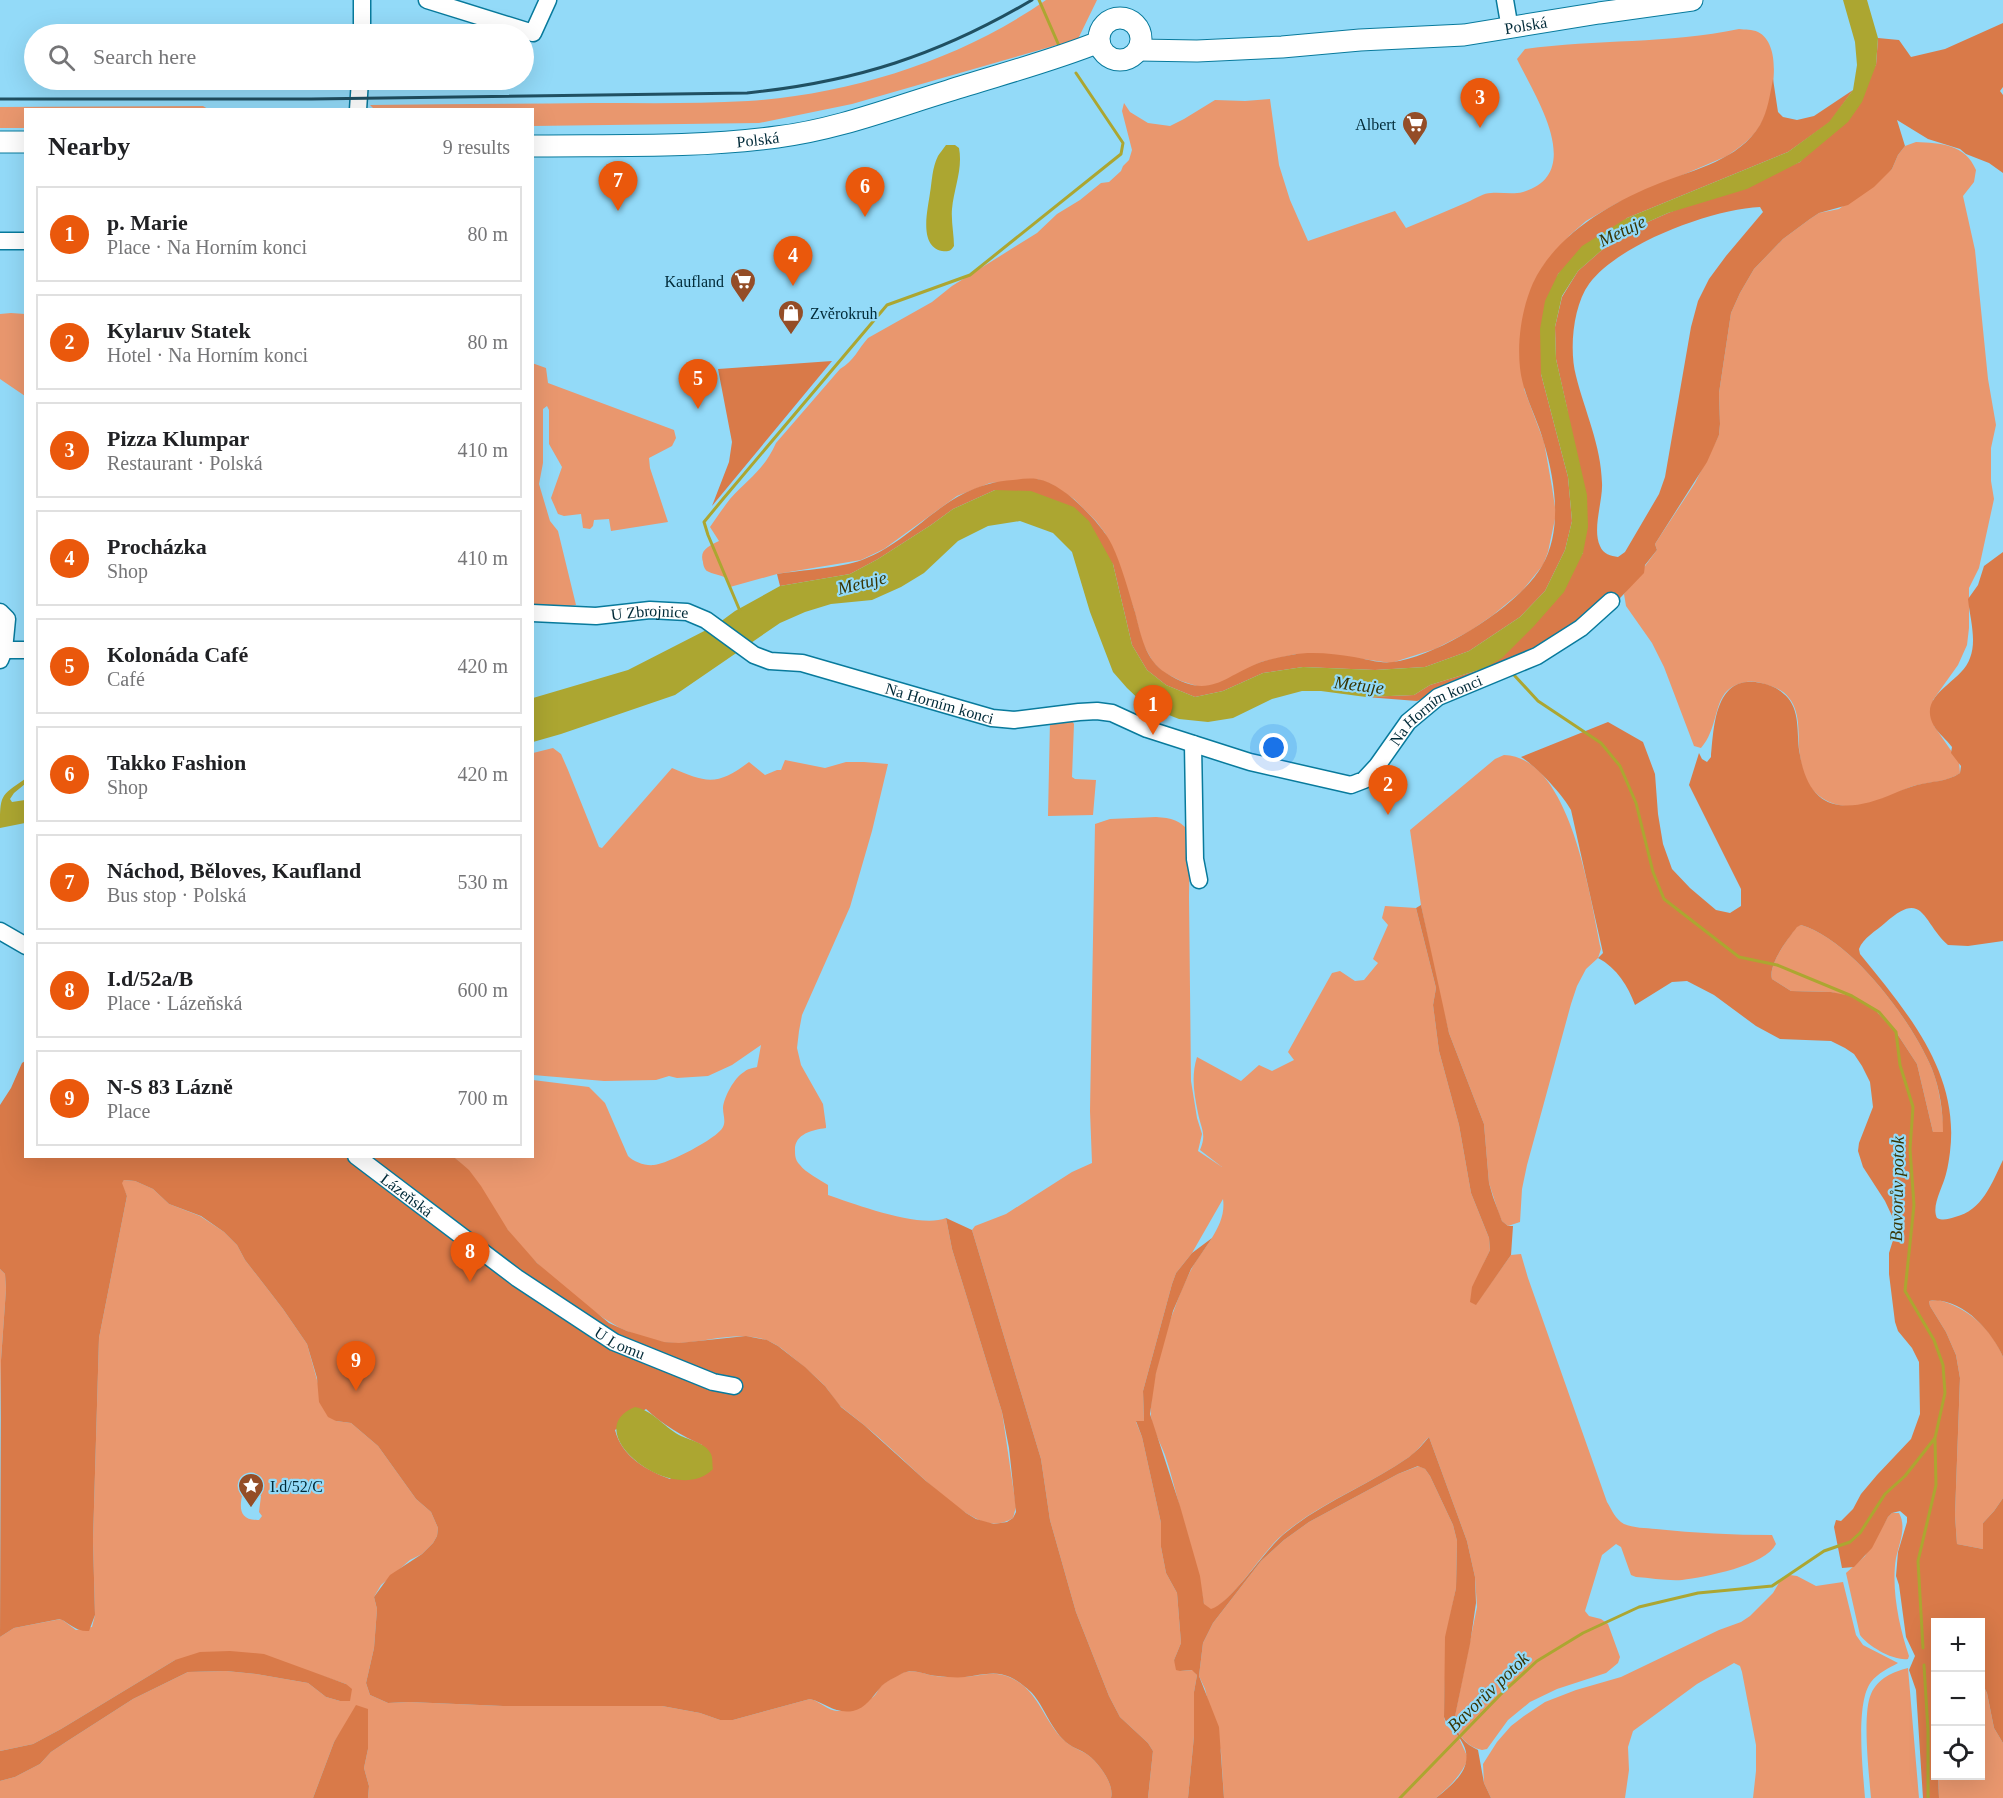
<!DOCTYPE html>
<html lang="en">
<head>
<meta charset="utf-8">
<style>
  :root { --surface:#fff; --page:#f6f6f6; --text:#202124; --muted:#757577; --line:#e0e0e0; --accent:#ea580c }
  body { margin:0; font-family:"Times New Roman",serif; background:var(--page); color:var(--text) }
  .controls { position:absolute; right:18px; bottom:18px; display:grid; overflow:hidden; border-radius:0px; box-shadow:0 6px 24px #0002 }
  .controls button { width:54px; height:54px; display:grid; place-items:center; padding:0; border:0; border-bottom:2px solid var(--line); background:var(--surface); color:var(--text); font:30px sans-serif }
  .you { position:absolute; left:1274px; top:748px; width:21px; height:21px; margin:-15px; border:4px solid #fff; border-radius:50%; background:#1a73e8; box-shadow:0 0 0 9px #1a73e833 }
  .badge { display:grid; place-items:center; width:39px; height:39px; border-radius:50%; background:var(--accent); color:#fff; font-size:20px; font-weight:700 }
  .pin { position:absolute; translate:-50% -50px; filter:drop-shadow(0 2px 3px #0008) }
  .pin::after { content:''; position:absolute; top:32px; width:21px; height:18px; background:inherit; clip-path:polygon(0 0,100% 0,50% 100%) }
  .list { margin:0; padding:0; list-style:none }
  h2 { display:flex; justify-content:space-between; align-items:center; height:78px; margin:0; padding:0 24px; font-size:26px }
  h2 small { font-size:20px; font-weight:400; color:var(--muted) }
  .list li { display:grid; grid-template-columns:39px 1fr auto; gap:18px; align-items:center; box-sizing:border-box; height:96px; margin:0 12px 12px; padding:0 12px; border:2px solid var(--line); border-radius:0px }
  .list b { display:block; font-size:22px; white-space:nowrap }
  .list p { margin:0; font-size:20px; white-space:nowrap; color:var(--muted) }
  .list em { font-size:20px; font-style:normal; color:var(--muted) }
  .icon { flex:none; width:33px; height:33px; fill:none; stroke:currentColor; stroke-width:2; stroke-linecap:round; stroke-linejoin:round }
  .map { position:relative; flex:none; width:2003px; height:1798px; overflow:hidden }
  .search { position:absolute; background:var(--surface); box-shadow:0 6px 24px #0002; left:24px; top:24px; width:510px; height:66px; display:flex; align-items:center; gap:15px; box-sizing:border-box; padding:0 21px; border-radius:33px; color:var(--muted); font-size:22px }
  .panel { position:absolute; background:var(--surface); box-shadow:0 6px 24px #0002; left:24px; top:108px; width:510px; height:1050px; border-radius:0px }
  .map>svg:first-child { display:block }
  .green { fill:#e9976e; fill-rule:evenodd }
  .forest { fill:#d97a49; fill-rule:evenodd }
  .water { fill:#aca631 }
  .lines { fill:none; stroke-linecap:round; stroke-linejoin:round }
  .stream { stroke:#aca631; stroke-width:3 }
  .minor-casing { stroke:#087a9c; stroke-width:19 }
  .major-casing { stroke:#087a9c; stroke-width:23 }
  .minor { stroke:#fff; stroke-width:16 }
  .major { stroke:#fff; stroke-width:21 }
  .rail { stroke:#205062; stroke-width:3 }
  .labels { text-anchor:middle; dominant-baseline:central; stroke-width:4.5; stroke-linejoin:round; paint-order:stroke }
  .street-label { font-size:16px; fill:#002a38; stroke:#93daf8 }
  .poi-label { font-size:16px; fill:#002a38; stroke:#93daf8; text-anchor:end }
  .water-label { font-size:18px; font-style:italic; fill:#383504; stroke:#93daf8 }
</style>
</head>
<body>
<div class="map">
<svg width="2003" height="1798" viewBox="0 0 2003 1798">
  <rect width="100%" height="100%" fill="#93daf8"/>
  <!-- green -->
  <path class="green" d="M 1046,0 L 1097,0 L 1078,39 L 852,104 L 759,123 L 533,126 L 532,110 L 375,110 L 370,105 C 445,104 519,104 593,103 C 645,103 696,104 748,101 C 851,94 960,60 1046,0 Z
    M 1739,29 C 1745,30 1752,29 1758,32 C 1784,45 1773,103 1761,124 C 1753,138 1740,147 1727,156 L 1617,203 L 1586,221 L 1570,235 L 1544,265 L 1534,282 L 1524,389 L 1544,442 L 1552,487 L 1556,514 L 1548,552 L 1543,565 L 1522,591 L 1493,615 L 1470,631 L 1435,649 L 1391,663 L 1327,654 L 1296,654 L 1261,662 L 1226,681 L 1211,686 L 1197,686 L 1181,681 L 1163,672 L 1153,662 L 1142,642 L 1134,609 L 1105,533 L 1096,521 L 1074,499 L 1051,484 L 1037,479 L 990,483 L 957,496 L 884,549 L 861,560 L 777,574 L 730,587 L 726,578 C 721,575 712,574 707,571 C 705,570 703,565 703,562 C 699,550 709,546 719,541 L 710,527 C 717,517 723,508 730,499 C 749,478 764,470 776,443 L 840,369 C 854,361 858,349 868,338 L 932,302 L 952,286 L 1037,233 L 1057,214 L 1080,200 L 1101,183 L 1109,182 L 1121,171 L 1123,166 L 1129,160 L 1132,150 L 1122,111 L 1124,103 L 1130,112 L 1148,123 L 1170,126 L 1184,119 L 1215,100 L 1245,101 L 1270,99 L 1279,165 L 1290,200 L 1308,241 L 1395,211 L 1406,228 C 1428,219 1449,210 1470,201 C 1476,198 1484,193 1491,193 C 1502,192 1512,195 1523,192 C 1587,173 1534,95 1517,59 L 1525,49 C 1596,39 1669,44 1739,29 Z
    M 203,106 L 208,109 L 26,110 L 25,128 L 0,128 L 0,107 Z
    M 1916,142 C 1941,143 1965,144 1976,170 L 1974,182 L 1963,196 L 1975,250 L 1988,379 L 1996,425 L 1991,448 L 1991,481 L 1994,499 L 1979,568 L 1969,588 L 1969,628 L 1967,645 L 1958,665 L 1933,700 L 1934,726 L 1959,762 L 1960,773 C 1944,784 1925,781 1908,788 C 1881,800 1849,816 1822,798 C 1807,788 1802,773 1800,755 C 1797,737 1802,714 1789,698 C 1782,688 1768,685 1757,682 C 1747,680 1734,684 1727,691 C 1714,704 1717,730 1701,748 L 1694,746 L 1664,667 L 1652,643 L 1626,606 L 1624,594 L 1657,550 L 1655,544 L 1695,483 L 1719,435 L 1720,424 L 1719,393 L 1731,313 L 1740,293 L 1754,269 L 1783,239 L 1810,219 L 1819,213 L 1839,209 L 1892,169 L 1898,155 L 1905,146 Z
    M 11,313 L 25,314 L 25,396 L 0,379 L 0,314 Z
    M 532,363 L 546,368 L 548,383 L 674,430 L 676,438 L 672,446 L 649,458 L 650,468 L 668,522 L 611,531 L 609,519 L 594,520 L 593,526 L 590,529 L 583,528 L 581,514 L 564,516 L 558,514 L 551,498 L 562,467 L 549,444 L 549,410 L 547,406 L 543,409 L 543,463 L 539,484 L 550,521 L 558,531 L 576,605 L 564,607 L 533,605 Z
    M 1071,719 L 1074,724 L 1072,777 L 1075,779 L 1096,780 L 1093,815 L 1048,816 L 1050,720 Z
    M 553,748 L 561,754 L 568,770 L 599,847 L 602,848 L 672,768 C 706,783 718,786 749,762 L 765,775 L 777,770 L 781,770 L 785,760 L 825,768 L 846,762 L 864,762 L 888,764 L 872,831 L 850,907 L 802,1015 L 799,1031 L 797,1048 L 801,1065 L 823,1104 L 826,1126 L 826,1128 C 812,1130 794,1134 795,1151 C 795,1157 796,1161 800,1165 C 805,1172 820,1180 828,1185 L 828,1195 C 855,1204 920,1229 946,1218 L 952,1249 L 1002,1412 L 1016,1507 L 1013,1518 C 1000,1526 988,1525 975,1518 C 953,1507 933,1487 914,1470 C 898,1455 881,1439 864,1425 C 856,1418 847,1412 839,1405 C 833,1398 829,1390 823,1384 C 810,1371 795,1359 781,1348 C 752,1326 713,1341 680,1343 C 662,1344 644,1338 627,1331 C 593,1317 529,1260 507,1229 C 488,1202 479,1179 454,1157 L 532,1156 L 533,1080 L 589,1087 L 605,1103 L 628,1156 C 634,1162 645,1166 654,1165 C 667,1164 717,1139 723,1127 C 726,1121 723,1115 723,1108 C 724,1097 734,1078 744,1072 C 747,1069 753,1068 757,1067 L 761,1045 L 732,1065 L 708,1076 L 677,1078 L 669,1076 L 656,1080 L 604,1081 L 533,1075 L 533,753 Z
    M 1504,755 C 1571,757 1590,898 1601,949 L 1598,958 L 1586,969 L 1577,986 L 1571,1004 L 1527,1165 L 1522,1189 L 1520,1222 L 1508,1226 L 1502,1221 L 1499,1214 L 1489,1183 L 1484,1124 L 1449,1033 L 1439,993 L 1421,905 L 1410,830 L 1495,759 Z
    M 1156,817 C 1171,818 1181,820 1190,833 L 1189,897 L 1191,1081 L 1197,1118 L 1202,1134 L 1198,1151 L 1222,1167 L 1200,1150 C 1207,1134 1201,1129 1198,1113 C 1194,1094 1191,1076 1197,1057 L 1241,1081 L 1259,1065 L 1272,1071 L 1294,1060 L 1288,1052 L 1332,973 L 1340,971 L 1355,981 L 1364,980 L 1378,963 L 1373,959 L 1388,925 L 1382,918 L 1385,906 L 1416,908 L 1436,988 L 1433,1005 L 1439,1051 L 1459,1125 L 1471,1193 L 1489,1238 L 1490,1250 L 1484,1263 L 1476,1304 L 1511,1255 L 1521,1254 L 1528,1278 L 1607,1502 C 1612,1510 1615,1519 1624,1524 C 1633,1528 1646,1528 1656,1529 C 1695,1533 1733,1535 1772,1535 L 1776,1544 C 1765,1566 1705,1577 1682,1580 C 1667,1581 1651,1578 1636,1577 L 1631,1575 L 1621,1547 L 1616,1544 L 1602,1555 L 1585,1611 L 1589,1616 L 1601,1619 L 1608,1624 L 1620,1657 L 1618,1663 L 1606,1673 L 1557,1689 L 1530,1702 L 1508,1720 L 1487,1749 L 1482,1750 C 1467,1747 1457,1735 1454,1720 L 1477,1607 L 1475,1577 L 1467,1541 L 1429,1437 C 1422,1443 1417,1452 1409,1457 C 1368,1486 1318,1503 1280,1537 C 1260,1555 1232,1602 1211,1610 L 1204,1605 C 1199,1573 1190,1543 1181,1512 C 1176,1493 1171,1473 1165,1455 C 1159,1439 1149,1424 1151,1407 C 1153,1377 1163,1338 1174,1310 C 1179,1296 1185,1281 1192,1268 C 1204,1247 1227,1225 1223,1199 L 1192,1253 L 1176,1273 L 1172,1284 L 1143,1391 L 1144,1421 L 1136,1422 L 1142,1437 L 1161,1523 L 1161,1547 L 1166,1573 L 1177,1593 L 1181,1643 L 1174,1660 L 1180,1671 L 1193,1670 L 1197,1675 L 1194,1692 L 1194,1736 L 1188,1798 L 1148,1798 L 1153,1751 L 1148,1743 L 1120,1717 L 1109,1696 L 1076,1612 L 1050,1520 L 1041,1459 L 972,1230 L 975,1226 L 1006,1214 L 1072,1172 L 1092,1163 L 1090,1111 L 1095,824 L 1110,819 Z
    M 1801,925 C 1852,940 1912,1021 1932,1069 C 1940,1089 1942,1111 1944,1132 L 1933,1132 L 1917,1064 L 1896,1032 L 1876,1010 L 1865,1003 L 1831,992 L 1791,991 L 1772,979 C 1768,964 1788,939 1797,926 Z
    M 124,1180 L 135,1181 L 153,1189 L 169,1204 L 200,1216 L 224,1232 L 237,1245 L 245,1260 L 283,1309 L 307,1344 L 319,1387 L 336,1421 L 351,1423 L 378,1446 L 416,1499 L 431,1512 L 438,1528 L 437,1536 L 433,1543 L 422,1554 L 410,1560 L 381,1585 L 374,1597 L 377,1609 L 374,1648 L 366,1683 L 370,1695 L 388,1703 L 409,1702 L 503,1706 L 662,1706 L 700,1713 L 720,1720 L 733,1720 L 810,1699 C 820,1701 829,1712 839,1711 C 844,1711 869,1700 873,1697 C 877,1694 878,1689 881,1686 C 886,1681 899,1674 905,1672 C 916,1669 926,1675 936,1676 C 941,1677 960,1677 964,1677 C 980,1676 993,1670 1009,1677 C 1043,1691 1044,1730 1073,1747 C 1077,1749 1081,1751 1085,1753 C 1097,1760 1115,1784 1111,1798 L 368,1798 L 369,1786 L 364,1768 L 368,1749 L 344,1727 L 334,1742 L 313,1798 L 0,1798 L 0,1781 L 15,1777 L 40,1764 L 51,1752 L 66,1742 L 133,1699 L 188,1672 L 226,1671 L 256,1674 L 308,1683 L 326,1697 L 340,1701 L 350,1700 L 346,1684 L 305,1670 L 175,1660 L 61,1729 L 33,1744 L 0,1751 L 0,1637 L 14,1628 L 61,1619 L 76,1630 L 92,1627 L 95,1615 L 93,1541 L 99,1338 L 127,1196 L 121,1183 ZM 246,1480 L 255,1492 L 261,1496 L 259,1512 L 262,1516 L 259,1520 C 232,1521 242,1497 246,1480 Z
    M 0,1269 L 5,1274 L 6,1289 L 1,1360 L 0,1419 Z
    M 1938,1300 C 1967,1307 1992,1329 2003,1357 L 2003,1498 L 1994,1511 L 1983,1523 L 1983,1549 L 1957,1544 L 1955,1515 L 1960,1378 L 1956,1355 L 1946,1332 L 1930,1306 L 1929,1301 Z
    M 1419,1466 L 1425,1469 L 1430,1476 L 1453,1525 L 1457,1541 L 1456,1588 L 1446,1637 L 1444,1717 L 1446,1725 L 1458,1736 L 1468,1758 C 1462,1775 1450,1786 1436,1798 L 1224,1798 L 1221,1752 L 1205,1689 L 1199,1676 L 1203,1643 L 1213,1623 L 1261,1561 L 1284,1540 L 1309,1522 L 1398,1474 Z
    M 1892,1513 L 1899,1513 C 1907,1527 1899,1544 1896,1558 C 1891,1588 1899,1627 1909,1656 L 1908,1659 C 1893,1661 1868,1646 1860,1635 L 1846,1573 L 1865,1556 L 1888,1517 Z
    M 1790,1575 L 1797,1576 L 1816,1586 L 1843,1582 L 1856,1635 L 1863,1645 L 1898,1663 C 1889,1668 1878,1673 1871,1682 C 1855,1703 1863,1771 1865,1798 L 1753,1798 L 1756,1771 L 1756,1745 L 1742,1672 L 1740,1666 L 1734,1663 L 1697,1684 L 1633,1731 L 1628,1747 L 1629,1770 L 1625,1798 L 1491,1798 L 1484,1783 L 1483,1764 L 1497,1742 L 1511,1726 L 1524,1716 L 1545,1702 L 1576,1690 L 1621,1677 L 1719,1630 L 1741,1622 L 1750,1616 L 1773,1593 L 1782,1578 Z
    M 1908,1668 L 1919,1798 L 1871,1798 C 1869,1774 1862,1714 1871,1694 C 1878,1678 1893,1672 1908,1668 Z
    M 1981,1681 L 1987,1693 L 1994,1728 L 2003,1743 L 2003,1798 L 1939,1798 L 1938,1776 L 1980,1776 Z"/>
  <!-- forest -->
  <path class="forest" d="M 2003,23 L 2003,87 L 2000,91 L 2003,95 L 2003,173 L 1989,163 L 1966,154 L 1960,149 L 1928,139 L 1897,120 L 1905,146 L 1898,155 L 1892,169 L 1874,187 L 1848,205 L 1819,213 L 1810,219 L 1783,239 L 1754,269 L 1740,293 L 1731,313 L 1719,393 L 1720,424 L 1719,435 L 1707,462 L 1655,544 L 1657,550 L 1645,565 L 1644,573 L 1599,620 L 1489,672 L 1417,701 L 1366,697 L 1414,695 L 1430,685 L 1485,668 L 1583,553 L 1567,408 L 1556,359 L 1555,327 L 1562,297 L 1578,271 L 1603,249 L 1632,229 L 1668,213 L 1800,162 L 1876,65 L 1878,38 L 1899,40 L 1911,57 L 1945,49 ZM 1760,207 L 1763,212 L 1726,256 L 1709,279 L 1698,301 L 1691,327 L 1665,477 L 1659,494 L 1625,552 L 1618,557 C 1611,556 1603,554 1600,546 C 1592,529 1603,501 1602,483 C 1601,445 1585,412 1576,376 C 1569,350 1573,306 1589,284 C 1618,244 1712,209 1760,207 Z
    M 1773,79 L 1778,112 L 1783,117 L 1797,120 L 1814,116 L 1853,90 L 1830,122 L 1788,152 L 1627,218 L 1558,274 L 1541,374 L 1568,477 L 1572,521 L 1565,550 L 1545,591 L 1520,617 L 1469,651 L 1425,667 L 1375,670 L 1303,667 L 1263,673 L 1223,691 L 1195,697 L 1166,685 L 1147,670 L 1132,645 L 1113,564 L 995,490 L 953,509 L 931,525 L 878,559 L 850,574 L 780,586 L 777,574 C 802,570 840,568 862,560 C 920,538 943,485 1013,480 C 1021,479 1029,478 1037,479 C 1054,482 1071,496 1083,508 C 1094,519 1105,531 1112,545 C 1122,566 1128,590 1135,612 C 1141,635 1145,660 1166,673 C 1210,701 1222,677 1261,662 C 1270,659 1282,657 1291,655 C 1312,651 1334,654 1354,657 C 1366,659 1381,664 1393,662 C 1439,656 1519,606 1542,566 C 1563,530 1555,481 1544,443 C 1537,417 1523,395 1520,368 C 1517,340 1522,308 1533,283 C 1556,234 1612,202 1660,183 C 1695,169 1739,160 1760,125 C 1768,111 1770,94 1773,79 Z
    M 832,361 L 712,506 L 729,462 L 732,442 L 718,369 Z
    M 2003,552 L 2003,941 L 1968,946 L 1948,945 C 1922,922 1924,888 1885,923 C 1876,931 1863,938 1859,949 L 1860,954 C 1906,1011 1960,1072 1950,1152 C 1949,1159 1948,1167 1946,1174 C 1943,1187 1931,1206 1937,1218 C 1943,1221 1948,1219 1955,1217 C 1982,1211 1992,1183 2003,1160 L 2003,1357 C 1992,1331 1961,1296 1929,1301 L 1930,1306 L 1946,1332 L 1956,1355 L 1960,1378 L 1955,1515 L 1957,1544 L 1983,1549 L 1983,1523 L 1994,1511 L 2003,1498 L 2003,1743 L 1994,1728 L 1987,1693 L 1981,1681 L 1980,1622 L 1936,1622 L 1936,1664 C 1928,1679 1935,1701 1935,1717 C 1936,1736 1936,1756 1936,1776 L 1938,1776 L 1939,1798 L 1923,1798 L 1916,1690 L 1909,1670 L 1915,1656 L 1906,1637 L 1899,1585 L 1896,1576 L 1898,1552 L 1907,1522 L 1907,1517 L 1900,1511 L 1892,1513 L 1888,1517 L 1872,1548 L 1854,1567 L 1842,1568 L 1834,1527 L 1836,1520 L 1841,1521 L 1853,1509 L 1861,1494 L 1877,1475 L 1911,1439 L 1920,1414 L 1919,1362 L 1912,1348 L 1898,1331 L 1895,1322 L 1889,1274 L 1889,1253 L 1894,1237 L 1893,1218 L 1885,1201 L 1863,1167 L 1858,1151 L 1859,1143 L 1873,1107 L 1870,1082 L 1862,1066 L 1854,1054 L 1845,1048 L 1831,1041 L 1780,1039 L 1756,1026 L 1714,995 L 1687,981 L 1672,982 L 1635,1005 C 1628,986 1617,968 1598,958 L 1603,953 L 1571,810 C 1563,795 1536,766 1521,757 L 1608,722 L 1643,742 L 1655,774 L 1658,814 L 1663,844 L 1672,869 L 1690,888 L 1716,910 L 1730,913 L 1741,906 L 1741,889 L 1689,785 L 1699,753 L 1702,759 L 1707,762 L 1711,757 C 1714,726 1715,673 1761,683 C 1772,685 1781,690 1788,698 C 1801,714 1796,736 1800,755 C 1810,815 1849,813 1895,793 C 1902,790 1909,787 1917,785 C 1932,781 1947,782 1960,773 L 1961,766 L 1951,753 L 1952,747 C 1947,740 1938,733 1934,726 C 1916,694 1962,683 1970,658 C 1977,640 1970,619 1968,599 L 1978,585 L 1984,566 ZM 1801,925 C 1852,940 1912,1021 1932,1069 C 1940,1089 1943,1112 1943,1132 L 1933,1132 L 1917,1064 L 1896,1032 L 1875,1010 L 1851,996 L 1831,992 L 1791,991 L 1772,979 C 1768,964 1788,939 1797,927 Z
    M 1421,905 L 1449,1033 L 1484,1124 L 1489,1183 L 1493,1197 L 1502,1221 L 1508,1226 L 1513,1226 L 1511,1255 L 1476,1305 L 1470,1302 L 1472,1287 L 1490,1250 L 1489,1238 L 1471,1193 L 1459,1125 L 1439,1051 L 1433,1005 L 1436,988 L 1416,908 Z
    M 25,1061 L 26,1156 L 454,1157 L 469,1170 L 481,1186 L 508,1230 L 537,1263 L 609,1323 L 627,1331 L 664,1342 L 679,1343 L 746,1336 L 767,1340 L 778,1346 L 805,1367 L 825,1386 L 841,1407 L 864,1425 L 926,1481 L 966,1513 L 976,1519 L 994,1524 L 1007,1522 L 1013,1518 L 1016,1512 L 1009,1448 L 1002,1412 L 952,1249 L 946,1218 L 972,1230 L 1041,1459 L 1050,1520 L 1076,1612 L 1109,1696 L 1120,1717 L 1148,1743 L 1153,1751 L 1148,1798 L 1111,1798 C 1115,1784 1097,1760 1085,1753 C 1082,1751 1077,1749 1073,1747 C 1052,1735 1047,1710 1032,1693 C 1027,1688 1017,1680 1010,1677 C 995,1670 981,1675 965,1677 C 958,1678 946,1677 938,1676 C 926,1676 915,1668 903,1673 C 896,1677 884,1682 880,1688 C 872,1697 866,1708 853,1711 C 834,1714 826,1703 810,1699 L 733,1720 L 720,1720 L 700,1713 L 662,1706 L 503,1706 L 409,1702 L 388,1703 L 370,1695 L 366,1683 L 374,1648 L 377,1609 L 374,1597 L 390,1575 L 422,1554 L 433,1543 L 437,1536 L 438,1528 L 431,1512 L 416,1499 L 378,1446 L 351,1423 L 336,1421 L 328,1417 L 319,1402 L 317,1378 L 307,1344 L 283,1309 L 245,1260 L 237,1245 L 224,1232 L 201,1216 L 169,1204 L 153,1189 L 135,1181 L 124,1180 L 122,1183 L 127,1196 L 99,1338 L 93,1541 L 95,1615 L 89,1631 C 76,1632 71,1624 60,1619 L 14,1628 L 0,1637 L 1,1360 L 6,1289 L 5,1274 L 0,1269 L 0,1105 L 11,1088 L 22,1063 ZM 646,1409 C 663,1425 681,1435 702,1445 L 670,1479 C 646,1470 622,1457 615,1430 Z
    M 1212,1238 L 1191,1269 L 1173,1311 L 1156,1373 L 1150,1414 L 1180,1506 L 1200,1576 L 1204,1604 L 1211,1609 C 1232,1602 1263,1552 1284,1534 C 1322,1502 1369,1485 1409,1457 C 1417,1451 1423,1444 1429,1437 L 1467,1541 L 1475,1577 L 1476,1603 L 1470,1644 L 1454,1721 C 1457,1735 1465,1744 1478,1750 L 1484,1783 L 1491,1798 L 1436,1798 C 1457,1781 1479,1763 1458,1736 C 1452,1728 1447,1726 1444,1717 L 1445,1637 L 1456,1588 L 1457,1541 L 1453,1525 L 1430,1476 L 1425,1469 L 1418,1466 L 1398,1474 L 1309,1522 L 1284,1540 L 1261,1561 L 1213,1623 L 1203,1643 L 1199,1676 L 1219,1727 L 1224,1798 L 1188,1798 L 1194,1736 L 1194,1692 L 1197,1675 L 1192,1670 L 1180,1671 L 1176,1670 L 1174,1660 L 1181,1643 L 1177,1593 L 1166,1573 L 1161,1547 L 1161,1523 L 1142,1437 L 1136,1421 L 1144,1421 L 1143,1391 L 1172,1284 L 1176,1273 L 1192,1253 Z
    M 230,1651 L 264,1654 L 346,1684 L 352,1689 L 350,1701 L 340,1701 L 326,1697 L 308,1683 L 256,1674 L 226,1671 L 188,1672 L 133,1699 L 66,1742 L 51,1752 L 40,1764 L 15,1777 L 0,1781 L 0,1751 L 33,1744 L 61,1729 L 175,1660 L 200,1652 Z
    M 356,1705 L 368,1709 L 368,1749 L 364,1768 L 369,1786 L 368,1798 L 313,1798 L 334,1742 Z"/>
  <!-- water -->
  <path class="water" d="M 1843,0 L 1867,0 L 1878,38 L 1876,65 L 1862,102 L 1848,122 L 1800,162 L 1747,189 L 1668,213 L 1632,229 L 1603,249 L 1578,271 L 1562,296 L 1555,327 L 1556,359 L 1587,495 L 1588,527 L 1583,553 L 1564,592 L 1534,626 L 1502,658 L 1485,668 L 1430,685 L 1414,695 L 1366,697 L 1321,691 L 1302,691 L 1272,699 L 1233,718 L 1208,722 L 1179,719 L 1146,706 L 1127,688 L 1113,672 L 1090,612 L 1072,552 L 1053,533 L 1020,521 L 988,526 L 958,541 L 924,573 L 901,587 L 872,600 L 831,604 L 805,612 L 780,623 L 675,695 L 561,734 L 533,742 L 533,698 L 628,670 L 716,625 L 735,611 L 780,586 L 850,574 L 878,559 L 931,525 L 953,509 L 995,490 L 1031,491 L 1074,507 L 1089,521 L 1113,564 L 1132,645 L 1147,670 L 1166,685 L 1195,697 L 1223,691 L 1263,673 L 1303,667 L 1375,670 L 1425,667 L 1469,651 L 1520,617 L 1545,591 L 1565,550 L 1572,521 L 1568,477 L 1541,374 L 1540,329 L 1545,301 L 1558,274 L 1582,246 L 1627,218 L 1788,152 L 1829,122 L 1853,90 L 1857,65 L 1855,42 Z
    M 946,145 L 955,145 L 959,148 C 963,169 954,188 952,209 C 951,221 954,235 954,246 C 951,251 948,252 942,251 C 918,246 928,209 930,193 C 932,181 932,168 938,156 C 940,153 943,149 946,145 Z
    M 25,779 L 25,784 L 14,793 L 10,799 L 12,802 L 25,800 L 25,823 L 0,828 C 0,795 0,796 25,779 Z
    M 635,1407 C 652,1410 663,1426 679,1435 C 689,1440 706,1443 711,1454 C 713,1458 712,1465 713,1469 C 675,1509 575,1431 635,1407 Z"/>
  <g class="lines">
    <!-- stream -->
    <path class="stream" d="M 1039,0 L 1060,48
      M 740,611 L 708,535 L 704,522 L 723,499 L 887,305 L 970,275 L 1121,154 L 1123,143 L 1076,73
      M 1923,1648 L 1918,1561 L 1936,1485 L 1935,1440
      M 1924,1665 L 1928,1730 L 1928,1798
      M 1400,1798 L 1500,1695 L 1537,1661 L 1583,1633 L 1639,1607 L 1698,1593 L 1772,1586 L 1824,1551 L 1850,1542 L 1860,1533 L 1885,1494 L 1905,1476 L 1935,1438 L 1945,1393 L 1943,1365 L 1934,1340 L 1905,1291 L 1914,1205 L 1910,1149 L 1913,1107 L 1900,1065 L 1896,1032 L 1879,1012 L 1852,996 L 1777,965 L 1739,957 L 1664,899 L 1653,872 L 1636,803 L 1620,766 L 1601,743 L 1538,701 L 1514,675"/>
    <defs>
      <g id="minor">
        <path d="M 362,0 L 362,34"/>
        <path d="M 427,0 L 533,33 L 548,0"/>
        <path d="M 1505,0 L 1510,29"/>
        <path d="M 358,110 L 360,80"/>
        <path d="M 0,241 L 26,241"/>
        <path d="M 0,612 L 7,619 L 4,650 L 0,660"/>
        <path id="s1" d="M 532,613 L 596,616 L 650,610 L 687,612 L 706,620 L 754,655 L 770,661 L 802,663 L 992,718 L 1014,720 L 1079,712 L 1097,711 L 1112,713 L 1147,729 L 1250,762 L 1351,785 L 1364,780 L 1377,766 L 1408,722 L 1438,697 L 1537,656 L 1581,628 L 1611,601"/>
        <path d="M 0,650 L 26,650"/>
        <path d="M 1193,744 L 1195,859 L 1199,880"/>
        <path d="M 0,931 L 26,946"/>
        <path id="s2" d="M 356,1156 L 517,1278 L 614,1342 L 713,1382 L 734,1386"/>
      </g>
      <g id="major">
        <circle cx="1120" cy="39" r="21"/>
        <path id="s3" d="M 1139,50 L 1197,51 L 1282,47 L 1360,40 L 1464,35 L 1599,13 L 1692,0"/>
        <path d="M 0,142 L 26,142"/>
        <path id="s4" d="M 532,146 C 614,145 696,148 777,137 C 835,130 892,108 948,91 C 998,75 1049,62 1099,42"/>
      </g>
    </defs>
    <!-- minor casing -->
    <use href="#minor" class="minor-casing"/>
    <!-- major casing -->
    <use href="#major" class="major-casing"/>
    <!-- minor -->
    <use href="#minor" class="minor"/>
    <!-- major -->
    <use href="#major" class="major"/>
    <!-- rail -->
    <path class="rail" d="M 0,99 L 311,99 L 747,93 C 855,82 939,55 1032,0"/>
  </g>
  <!-- icons -->
  <defs>
    <symbol id="supermarket-pin" viewBox="-11 -11 22 30"><path d="M0 17L-7.5 6A9.5 9.5 0 1 1 7.5 6Z" fill="#944d27" stroke="#93daf8"/><path d="M-6-5.5h2.5l.6 2H6L4.5 2H-2.5L-4.4-4H-6ZM-1.5 3.2a1.3 1.3 0 1 0 .1 0ZM3 3.2a1.3 1.3 0 1 0 .1 0Z" fill="#fff"/></symbol>
    <symbol id="shop-pin" viewBox="-11 -11 22 30"><path d="M0 17L-7.5 6A9.5 9.5 0 1 1 7.5 6Z" fill="#944d27" stroke="#93daf8"/><path d="M-5-2.5h2.3a2.7 3.5 0 0 1 5.4 0H5L5.5 6h-11ZM-1.5-2.5h3a1.5 2.3 0 0 0-3 0Z" fill="#fff"/></symbol>
    <symbol id="sight-pin" viewBox="-11 -11 22 30"><path d="M0 17L-7.5 6A9.5 9.5 0 1 1 7.5 6Z" fill="#944d27" stroke="#93daf8"/><path d="M0-6L1.8-2.2L6-1.7L2.9 1.2L3.7 5.4L0 3.3L-3.7 5.4L-2.9 1.2L-6-1.7L-1.8-2.2Z" fill="#fff"/></symbol>
  </defs>
  <g fill-rule="evenodd">
    <use href="#supermarket-pin" x="1400" y="109" width="30" height="40"/>
    <use href="#supermarket-pin" x="728" y="266" width="30" height="40"/>
    <use href="#shop-pin" x="776" y="298" width="30" height="40"/>
    <use href="#sight-pin" x="236" y="1471" width="30" height="40"/>
  </g>
  <g class="labels">
    <!-- street labels -->
    <g class="street-label">
      <text stroke="none"><textPath href="#s3" startOffset="388">Polská</textPath></text>
      <text stroke="none"><textPath href="#s4" startOffset="226">Polská</textPath></text>
      <text stroke="none"><textPath href="#s1" startOffset="118">U Zbrojnice</textPath></text>
      <text stroke="none"><textPath href="#s1" startOffset="428">Na Horním konci</textPath></text>
      <text stroke="none"><textPath href="#s1" startOffset="970">Na Horním konci</textPath></text>
      <text stroke="none"><textPath href="#s2" startOffset="64">Lázeňská</textPath></text>
      <text stroke="none"><textPath href="#s2" startOffset="324">U Lomu</textPath></text>
    </g>
    <!-- poi labels -->
    <g class="poi-label">
      <text x="1396" y="124">Albert</text>
      <text x="724" y="281">Kaufland</text>
      <text x="810" y="313" text-anchor="start">Zvěrokruh</text>
      <text x="270" y="1486" text-anchor="start">I.d/52/C</text>
    </g>
    <!-- water labels -->
    <g class="water-label">
      <text transform="translate(1622 231) rotate(-26)">Metuje</text>
      <text transform="translate(862 583) rotate(-14)">Metuje</text>
      <text transform="translate(1359 685) rotate(7)">Metuje</text>
      <text transform="translate(1897 1189) rotate(-89)">Bavorův potok</text>
      <text transform="translate(1488 1692) rotate(-44)">Bavorův potok</text>
    </g>
  </g>
</svg>
<div class="controls">
<button>+</button>
<button>−</button>
<button><svg class="icon" aria-label="locate" viewBox="0 0 24 24"><circle cx="12" cy="12" r="6"/><path d="M12 2v4M12 18v4M2 12h4M18 12h4"/></svg></button>
</div>
<div class="you"></div>
<div class="pin badge" style="left:1153px;top:735px">1</div>
<div class="pin badge" style="left:1388px;top:815px">2</div>
<div class="pin badge" style="left:1480px;top:128px">3</div>
<div class="pin badge" style="left:793px;top:286px">4</div>
<div class="pin badge" style="left:698px;top:409px">5</div>
<div class="pin badge" style="left:865px;top:217px">6</div>
<div class="pin badge" style="left:618px;top:211px">7</div>
<div class="pin badge" style="left:470px;top:1282px">8</div>
<div class="pin badge" style="left:356px;top:1391px">9</div>
<div class="search"><svg class="icon" aria-label="search" viewBox="0 0 24 24"><circle cx="10" cy="10" r="6"/><path d="M15 15l6 6"/></svg>Search here</div>
<section class="panel">
<h2>Nearby<small>9 results</small></h2>
<ul class="list">
<li><span class="badge">1</span><div><b>p. Marie</b><p>Place · Na Horním konci</p></div><em>80 m</em></li>
<li><span class="badge">2</span><div><b>Kylaruv Statek</b><p>Hotel · Na Horním konci</p></div><em>80 m</em></li>
<li><span class="badge">3</span><div><b>Pizza Klumpar</b><p>Restaurant · Polská</p></div><em>410 m</em></li>
<li><span class="badge">4</span><div><b>Procházka</b><p>Shop</p></div><em>410 m</em></li>
<li><span class="badge">5</span><div><b>Kolonáda Café</b><p>Café</p></div><em>420 m</em></li>
<li><span class="badge">6</span><div><b>Takko Fashion</b><p>Shop</p></div><em>420 m</em></li>
<li><span class="badge">7</span><div><b>Náchod, Běloves, Kaufland</b><p>Bus stop · Polská</p></div><em>530 m</em></li>
<li><span class="badge">8</span><div><b>I.d/52a/B</b><p>Place · Lázeňská</p></div><em>600 m</em></li>
<li><span class="badge">9</span><div><b>N-S 83 Lázně</b><p>Place</p></div><em>700 m</em></li>
</ul>
</section>
</div>
</body>
</html>
